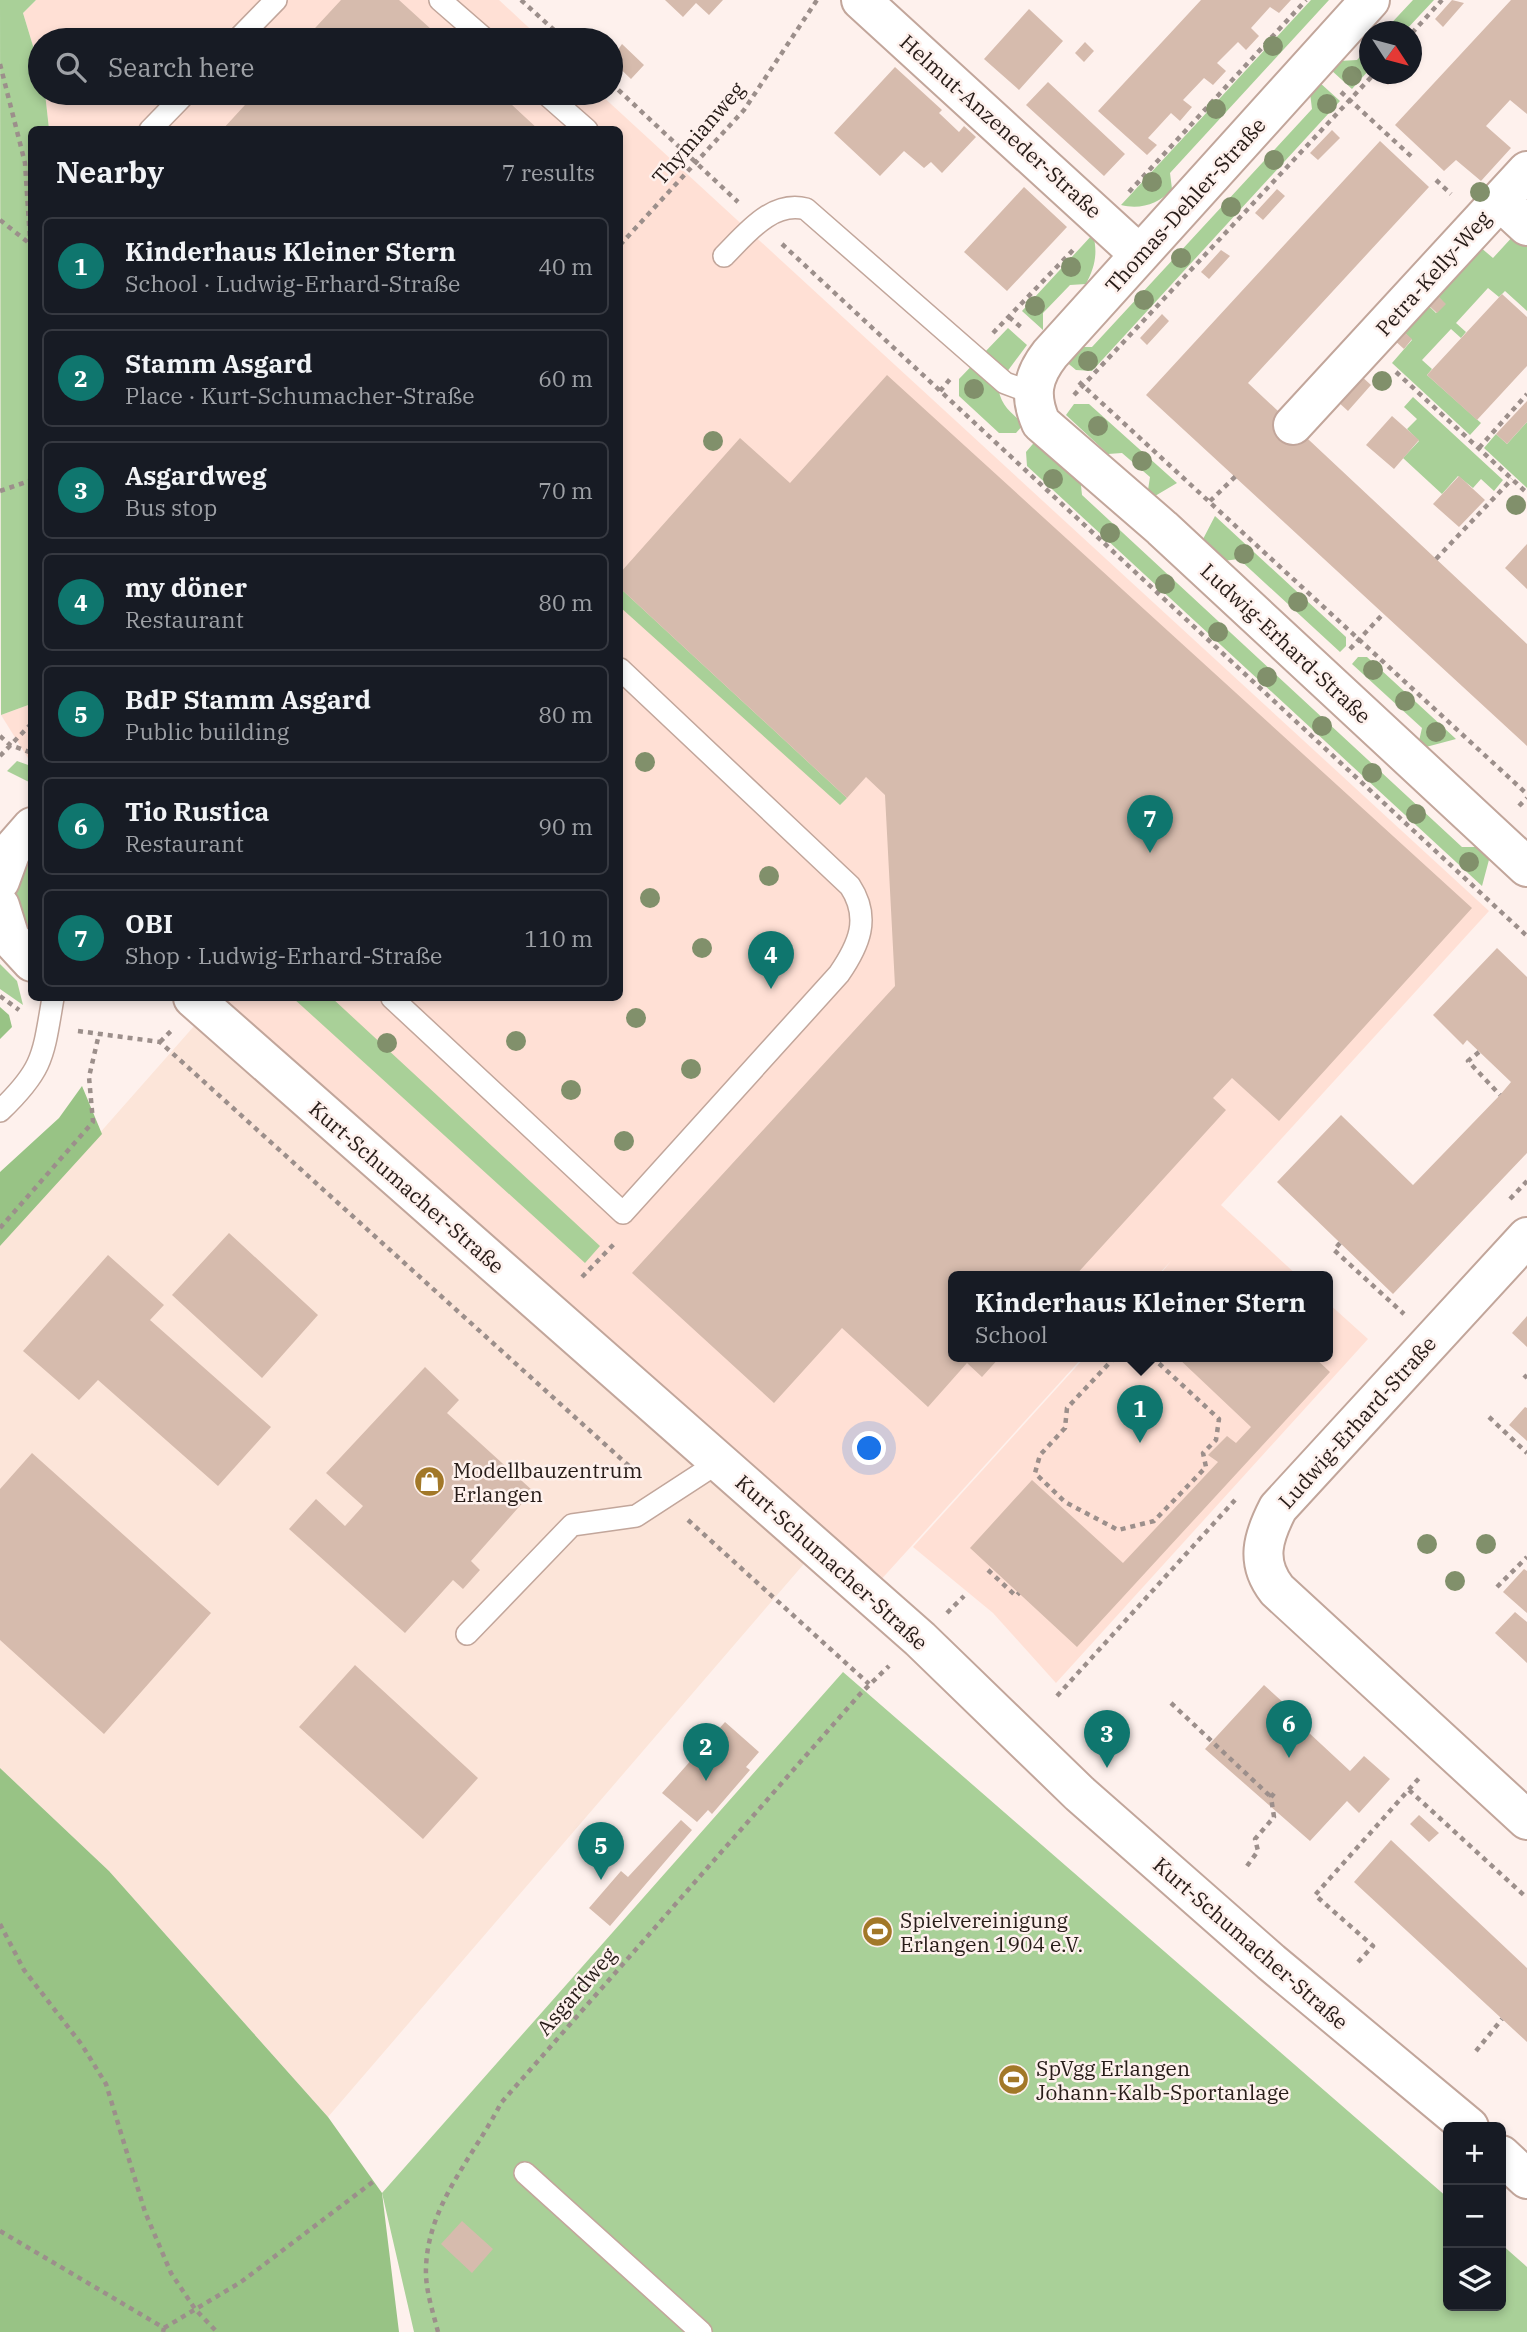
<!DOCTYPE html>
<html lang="en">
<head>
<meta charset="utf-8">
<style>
  :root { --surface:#171b24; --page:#20242c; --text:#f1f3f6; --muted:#9ea1a6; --line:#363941; --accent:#0f766e }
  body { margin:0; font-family:"IBM Plex Serif",serif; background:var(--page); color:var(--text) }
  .controls { position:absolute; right:21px; bottom:21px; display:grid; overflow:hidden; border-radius:10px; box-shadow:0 4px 10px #0003 }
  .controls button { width:63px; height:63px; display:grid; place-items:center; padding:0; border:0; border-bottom:2px solid var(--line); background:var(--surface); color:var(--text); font:35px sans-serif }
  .compass { position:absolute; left:1359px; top:21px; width:63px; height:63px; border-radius:50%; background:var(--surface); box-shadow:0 4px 10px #0003; rotate:126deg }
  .you { position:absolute; left:870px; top:1449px; width:24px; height:24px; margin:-18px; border:5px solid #fff; border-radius:50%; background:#1a73e8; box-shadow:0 0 0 10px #1a73e833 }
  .badge { display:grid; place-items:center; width:46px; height:46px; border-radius:50%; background:var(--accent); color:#fff; font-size:23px; font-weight:700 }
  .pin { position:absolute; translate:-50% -58px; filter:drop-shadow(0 2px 4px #0008) }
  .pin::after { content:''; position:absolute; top:37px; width:24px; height:21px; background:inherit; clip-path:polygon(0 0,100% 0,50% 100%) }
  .popup { position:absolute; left:948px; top:1271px; width:385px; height:91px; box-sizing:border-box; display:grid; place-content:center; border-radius:10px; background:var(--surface); filter:drop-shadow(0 2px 5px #0005); font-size:23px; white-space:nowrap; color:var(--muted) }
  .popup b { font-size:26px; color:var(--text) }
  .popup::after { content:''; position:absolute; left:50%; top:100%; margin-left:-14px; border:14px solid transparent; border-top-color:var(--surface) }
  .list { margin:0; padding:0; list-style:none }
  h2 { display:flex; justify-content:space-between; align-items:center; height:91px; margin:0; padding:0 28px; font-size:30px }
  h2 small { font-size:23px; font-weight:400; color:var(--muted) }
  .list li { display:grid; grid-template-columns:46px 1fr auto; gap:21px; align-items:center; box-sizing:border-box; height:98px; margin:0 14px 14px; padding:0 14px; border:2px solid var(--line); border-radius:10px }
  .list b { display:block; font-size:26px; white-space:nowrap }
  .list p { margin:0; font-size:23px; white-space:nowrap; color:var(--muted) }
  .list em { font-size:23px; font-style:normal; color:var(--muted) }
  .icon { flex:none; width:38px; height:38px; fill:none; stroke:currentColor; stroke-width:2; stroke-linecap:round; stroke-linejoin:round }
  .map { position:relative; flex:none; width:1527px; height:2332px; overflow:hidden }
  .search { position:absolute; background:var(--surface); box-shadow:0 4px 10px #0003; left:28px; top:28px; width:595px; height:77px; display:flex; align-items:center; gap:18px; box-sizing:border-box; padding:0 24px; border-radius:38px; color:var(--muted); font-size:26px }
  .panel { position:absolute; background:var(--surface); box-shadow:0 4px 10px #0003; left:28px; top:126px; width:595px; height:875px; border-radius:10px }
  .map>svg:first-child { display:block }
  .built { fill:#ffe0d5 }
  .industrial { fill:#fce5d9 }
  .green { fill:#a9d098 }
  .forest { fill:#98c385 }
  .building { fill:#d6bbad }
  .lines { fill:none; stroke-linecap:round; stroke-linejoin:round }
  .lane-casing { stroke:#c2a69b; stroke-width:24 }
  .street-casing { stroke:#c2a69b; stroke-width:42 }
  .secondary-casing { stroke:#c2a69b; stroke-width:42 }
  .path { stroke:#9c8f8b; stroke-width:4.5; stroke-dasharray:5 5; stroke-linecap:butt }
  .lane { stroke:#fff; stroke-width:21 }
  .street { stroke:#fff; stroke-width:38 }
  .secondary { stroke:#fff; stroke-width:38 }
  .tree { fill:#81906b }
  .labels { text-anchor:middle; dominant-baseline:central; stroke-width:5; stroke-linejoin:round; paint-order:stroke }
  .street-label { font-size:21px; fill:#271c18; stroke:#fef1ed }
  .poi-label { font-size:21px; fill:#271c18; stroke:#fef1ed; text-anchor:start }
</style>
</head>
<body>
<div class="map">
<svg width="1527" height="2332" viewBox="0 0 1527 2332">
  <rect width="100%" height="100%" fill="#fef1ed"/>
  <!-- built -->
  <path class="built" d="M 36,0 L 499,0 L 542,40 L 40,40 L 40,69 L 23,13 Z
    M 45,93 L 599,93 L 1489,911 L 1221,1205 L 1299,1277 L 1158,1277 L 1171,1261 L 1156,1277 L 953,1277 L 953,1357 L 1083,1357 L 858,1605 L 178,998 L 620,998 L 620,130 L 49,129 Z
    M 31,704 L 31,763 L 1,715 Z
    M 1327,1302 L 1368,1339 L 1056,1683 L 993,1613 L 913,1547 L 1085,1357 L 1327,1357 Z"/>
  <!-- industrial -->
  <path class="industrial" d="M 195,1025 L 809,1558 L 328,2117 L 109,1871 L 0,1768 L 0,1246 Z"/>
  <!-- green -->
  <path class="green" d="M 0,0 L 36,0 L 23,13 L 40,69 L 40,93 L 45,93 L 49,129 L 32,130 L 31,704 L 1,715 Z
    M 1311,0 L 1329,0 L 1170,173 L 1172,189 C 1159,204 1140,210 1121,205 Z
    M 1413,0 L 1434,0 L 1405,31 L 1384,31 Z
    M 1369,47 L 1369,70 L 1352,89 L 1331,70 L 1339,61 L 1357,60 Z
    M 1319,82 L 1340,101 L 1092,371 L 1076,370 L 1064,360 L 1074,347 L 1092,347 L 1312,109 L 1310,93 Z
    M 1093,234 C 1098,253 1095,267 1086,284 L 1070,285 L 1043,313 L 1043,330 L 1022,311 Z
    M 1515,234 L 1527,245 L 1527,311 L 1505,291 L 1499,297 L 1488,288 L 1456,323 L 1466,332 L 1461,338 L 1451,329 L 1422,360 L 1432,369 L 1427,375 L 1481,423 L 1470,435 L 1392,363 L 1412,340 L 1402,330 L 1426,303 L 1436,313 L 1445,304 L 1435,293 L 1480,247 L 1493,258 Z
    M 1008,328 L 1027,345 L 998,384 C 999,404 1010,412 1024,424 L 1016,433 L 999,433 L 959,396 L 959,379 Z
    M 1413,397 L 1503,480 L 1494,491 L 1481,479 L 1473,488 L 1458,476 L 1442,494 L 1403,458 L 1419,441 L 1407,429 L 1417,419 L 1404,407 Z
    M 1074,404 L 1089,404 L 1177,483 L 1155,496 L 1148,490 L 1150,477 L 1122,453 L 1108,454 L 1066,415 Z
    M 1527,422 L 1527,488 L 1484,448 L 1496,434 L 1507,444 Z
    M 1038,438 L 1080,476 L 1082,495 L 1462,847 L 1479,847 L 1490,856 L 1482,886 L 1027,466 L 1026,452 Z
    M 1215,516 L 1346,637 L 1346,646 L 1340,652 L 1239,559 L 1223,561 L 1202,541 Z
    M 620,588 L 847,798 L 840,805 L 620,607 Z
    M 1358,657 L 1367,657 L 1456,739 L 1426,747 L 1419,741 L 1422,728 L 1352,664 Z
    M 17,761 L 31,766 L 31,783 L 7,771 Z
    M 31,851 L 31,937 C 9,895 14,893 31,851 Z
    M 0,964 L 17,981 L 23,1005 L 0,989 Z
    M 293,998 L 332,998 L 600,1246 L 585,1263 Z
    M 843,1672 L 1448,2198 L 1448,2306 L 1501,2306 L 1501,2244 L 1527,2267 L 1527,2332 L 414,2332 L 382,2193 Z"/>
  <!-- forest -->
  <path class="forest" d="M 0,1007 L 9,1015 L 12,1027 L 0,1039 Z
    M 82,1086 L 102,1134 L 0,1246 L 0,1172 L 59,1118 Z
    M 0,1768 L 109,1871 L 328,2117 L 382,2193 L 399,2332 L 0,2332 Z"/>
  <!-- building -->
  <path class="building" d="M 341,0 L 399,0 L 443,40 L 304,40 Z
    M 665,0 L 723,0 L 709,15 L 696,3 L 683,17 Z
    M 1201,0 L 1291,0 L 1279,13 L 1270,7 L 1251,28 L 1259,36 L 1246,50 L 1238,42 L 1217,63 L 1226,71 L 1213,85 L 1204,78 L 1183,100 L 1192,107 L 1180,121 L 1171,113 L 1148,138 L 1157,145 L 1147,155 L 1098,111 Z
    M 1452,0 L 1464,3 L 1443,27 L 1435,19 Z
    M 1511,0 L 1527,0 L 1527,114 L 1510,100 L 1486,126 L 1511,148 L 1481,181 L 1456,160 L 1444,171 L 1395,125 Z
    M 1029,9 L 1063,41 L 1019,90 L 984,59 Z
    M 1085,42 L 1094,51 L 1084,62 L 1075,53 Z
    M 622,44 L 644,65 L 631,79 L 611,60 Z
    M 895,67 L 942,110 L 939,113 L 959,132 L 964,126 L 976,137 L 942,173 L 931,162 L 924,168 L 904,151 L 880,176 L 834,133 Z
    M 1384,74 L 1399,74 L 1388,85 L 1380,78 Z
    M 1048,82 L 1125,154 L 1104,176 L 1026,105 Z
    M 256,93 L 499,93 L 539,130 L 222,130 Z
    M 1332,130 L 1340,138 L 1318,160 L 1310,153 Z
    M 1380,141 L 1429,187 L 1248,383 L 1527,644 L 1527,746 L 1146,395 Z
    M 1024,187 L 1067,227 L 1007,291 L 964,252 Z
    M 1277,189 L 1285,196 L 1263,220 L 1255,213 Z
    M 1221,250 L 1230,256 L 1209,279 L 1201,272 Z
    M 1435,293 L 1446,304 L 1437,313 L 1426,303 Z
    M 1502,294 L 1527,317 L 1527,366 L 1477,420 L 1427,375 Z
    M 1162,314 L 1169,321 L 1147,345 L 1140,338 Z
    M 1402,330 L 1412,339 L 1404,349 L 1393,339 Z
    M 887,375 L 1472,908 L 1279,1121 L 1232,1078 L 1213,1098 L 1226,1110 L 1074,1277 L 953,1277 L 953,1357 L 1000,1357 L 982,1377 L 967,1363 L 928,1407 L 842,1328 L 774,1403 L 632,1273 L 895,986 L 885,795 L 866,777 L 847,798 L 620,588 L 620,573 L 740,438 L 790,483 Z
    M 1360,375 L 1371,385 L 1348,411 L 1337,401 Z
    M 1527,401 L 1527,422 L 1507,444 L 1496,434 Z
    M 1392,416 L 1419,440 L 1394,469 L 1366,445 Z
    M 1459,476 L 1485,500 L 1459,527 L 1433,504 Z
    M 1527,544 L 1527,589 L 1505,568 Z
    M 1497,948 L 1527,977 L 1527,1153 L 1393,1294 L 1277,1182 L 1341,1115 L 1413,1185 L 1500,1095 L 1511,1082 L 1467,1040 L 1463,1045 L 1433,1015 Z
    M 229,1233 L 318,1315 L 262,1378 L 172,1295 Z
    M 108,1255 L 164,1305 L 150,1320 L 271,1427 L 218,1486 L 98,1380 L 79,1400 L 23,1351 Z
    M 1527,1316 L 1527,1347 L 1512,1333 Z
    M 1177,1357 L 1314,1357 L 1330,1372 L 1077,1647 L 970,1548 L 1032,1480 L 1123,1563 L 1218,1462 L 1208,1455 L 1227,1436 L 1236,1443 L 1251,1427 Z
    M 425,1367 L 459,1400 L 447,1413 L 533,1491 L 471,1561 L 480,1570 L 463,1589 L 453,1580 L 405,1633 L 289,1529 L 316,1499 L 345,1526 L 363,1506 L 326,1473 Z
    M 1525,1407 L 1527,1408 L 1527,1441 L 1509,1425 Z
    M 32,1453 L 211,1613 L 104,1734 L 0,1640 L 0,1489 Z
    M 1524,1569 L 1527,1571 L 1527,1613 L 1503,1592 Z
    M 1515,1612 L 1527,1622 L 1527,1663 L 1495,1633 Z
    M 355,1665 L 478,1778 L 423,1839 L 299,1727 Z
    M 1264,1685 L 1297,1715 L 1293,1718 L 1350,1771 L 1364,1756 L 1390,1779 L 1359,1813 L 1347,1801 L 1310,1841 L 1205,1749 Z
    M 725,1722 L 759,1752 L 746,1767 L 750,1770 L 712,1814 L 708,1810 L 697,1822 L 662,1793 Z
    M 1419,1815 L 1439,1833 L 1429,1842 L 1410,1824 Z
    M 681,1820 L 692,1830 L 610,1926 L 589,1908 L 621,1871 L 628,1877 Z
    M 1391,1840 L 1527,1968 L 1527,2042 L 1354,1882 Z
    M 462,2221 L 493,2249 L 472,2273 L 441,2244 Z"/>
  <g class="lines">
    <defs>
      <path id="lane" d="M 440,0 L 486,40
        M 237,40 L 276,0
        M 545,93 L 587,130
        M 150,130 L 186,93
        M 724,256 C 746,234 772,200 806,209 L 1005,383 L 1032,393
        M 392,998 L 623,1213 L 839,974 C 859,945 871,918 850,886 L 620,669
        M 0,1111 C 44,1069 43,1056 53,998
        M 467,1634 L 572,1525 L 636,1516 L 719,1462
        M 525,2173 L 701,2332"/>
      <path id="street" d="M 861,0 L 1139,254
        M 1370,0 L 1050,354 C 1032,377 1029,396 1041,423 L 1162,528 L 1527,867
        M 1500,201 L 1527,226
        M 1293,425 L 1527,171
        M 1527,1237 L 1278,1508 C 1263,1537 1255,1562 1277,1590 L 1527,1820"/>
      <path id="secondary" d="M 0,881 L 11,851 L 32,827
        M 0,906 L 10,938 L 32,962
        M 193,998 L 920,1639 L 1080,1794 L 1271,1962 L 1469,2127
        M 1501,2155 L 1527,2179"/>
    </defs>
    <!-- lane casing -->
    <use href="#lane" class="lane-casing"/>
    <!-- street casing -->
    <use href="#street" class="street-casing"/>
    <!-- secondary casing -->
    <use href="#secondary" class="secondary-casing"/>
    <!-- path -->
    <path class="path" d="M 521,0 L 565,40
      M 1412,33 L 1442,0
      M 0,64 L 25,163 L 32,270
      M 611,83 L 738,202
      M 1341,92 L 1413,158
      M 1436,180 L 1451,194
      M 1129,192 L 1306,0
      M 0,220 L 29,243
      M 782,244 L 1527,936
      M 620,245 L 744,110 L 817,0
      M 1009,317 L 1022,328
      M 993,333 L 1074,249
      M 1396,372 L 1527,493
      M 1079,382 L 1527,794
      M 940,391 L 951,378
      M 1074,395 L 1374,74
      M 1479,448 L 1527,394
      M 0,491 L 32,480
      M 1210,501 L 1236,476
      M 1436,559 L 1512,479
      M 1350,649 L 1383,614
      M 0,736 L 10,745 L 32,753
      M 0,756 L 32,723
      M 1519,806 L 1527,798
      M 0,996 L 19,1010
      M 78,1031 L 160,1042 L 640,1476
      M 160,1042 L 172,1030
      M 1479,1052 L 1468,1061 L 1500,1095
      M 1510,1199 L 1527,1181
      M 0,1228 L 93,1122 L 89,1077 L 99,1034
      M 1340,1243 L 1334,1250 L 1404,1314
      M 582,1277 L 615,1243
      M 1115,1357 L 1067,1408 L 1065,1428 L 1040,1455 L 1035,1473 L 1065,1502 L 1118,1530 L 1154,1521 L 1206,1467 L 1203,1453 L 1216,1440 L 1219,1419 L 1152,1357
      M 1524,1378 L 1527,1375
      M 1489,1417 L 1527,1453
      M 688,1520 L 869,1684
      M 988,1570 L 1016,1596 L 1019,1593
      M 1497,1587 L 1527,1557
      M 947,1613 L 964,1596
      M 1057,1696 L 1235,1500
      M 1171,1703 L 1271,1797
      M 1409,1790 L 1527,1898
      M 1247,1866 L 1258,1851 L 1255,1839 L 1274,1817 L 1271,1797 L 1277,1790
      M 0,1924 L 24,1970 L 82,2045 L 106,2084 L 145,2212 L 171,2273 L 195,2309 L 217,2332
      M 1358,1962 L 1373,1946 L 1315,1895 L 1421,1776
      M 1476,2051 L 1502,2019
      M 0,2231 L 164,2328 L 163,2332
      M 164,2328 L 241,2282 L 374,2181
      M 438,2332 C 433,2312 425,2289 426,2268 C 428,2204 473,2158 501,2103 L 860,1694 L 889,1666"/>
    <!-- lane -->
    <use href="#lane" class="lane"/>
    <!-- street -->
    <use href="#street" class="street"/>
    <!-- secondary -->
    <use href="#secondary" class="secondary"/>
  </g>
  <!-- trees -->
  <g class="tree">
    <circle cx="1273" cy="46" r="10"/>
    <circle cx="1352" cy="76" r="10"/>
    <circle cx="1327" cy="104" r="10"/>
    <circle cx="1216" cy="109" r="10"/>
    <circle cx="1274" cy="160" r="10"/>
    <circle cx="1152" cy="182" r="10"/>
    <circle cx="1480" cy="192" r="10"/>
    <circle cx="1231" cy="207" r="10"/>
    <circle cx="1181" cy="258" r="10"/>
    <circle cx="1071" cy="267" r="10"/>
    <circle cx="1144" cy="300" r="10"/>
    <circle cx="1035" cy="306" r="10"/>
    <circle cx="1088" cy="361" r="10"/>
    <circle cx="1382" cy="381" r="10"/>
    <circle cx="974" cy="389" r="10"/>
    <circle cx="1098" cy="426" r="10"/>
    <circle cx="713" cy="441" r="10"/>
    <circle cx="1142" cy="461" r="10"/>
    <circle cx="1053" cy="479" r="10"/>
    <circle cx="1516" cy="505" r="10"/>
    <circle cx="1110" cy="533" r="10"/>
    <circle cx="1244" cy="554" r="10"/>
    <circle cx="1165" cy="584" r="10"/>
    <circle cx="1298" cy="602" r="10"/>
    <circle cx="1218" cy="632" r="10"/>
    <circle cx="1373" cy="670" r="10"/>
    <circle cx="1267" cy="677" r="10"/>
    <circle cx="1405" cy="701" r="10"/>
    <circle cx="1322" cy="726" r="10"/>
    <circle cx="1436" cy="732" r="10"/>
    <circle cx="645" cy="762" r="10"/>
    <circle cx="1372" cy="773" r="10"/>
    <circle cx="1416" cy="814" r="10"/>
    <circle cx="1469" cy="862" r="10"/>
    <circle cx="769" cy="876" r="10"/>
    <circle cx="650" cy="898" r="10"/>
    <circle cx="702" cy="948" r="10"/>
    <circle cx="636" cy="1018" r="10"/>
    <circle cx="516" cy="1041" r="10"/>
    <circle cx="387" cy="1043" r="10"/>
    <circle cx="691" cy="1069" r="10"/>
    <circle cx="571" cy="1090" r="10"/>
    <circle cx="624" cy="1141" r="10"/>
    <circle cx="1427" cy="1544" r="10"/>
    <circle cx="1486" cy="1544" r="10"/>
    <circle cx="1455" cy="1581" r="10"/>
  </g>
  <!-- icons -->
  <defs>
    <symbol id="shop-disc" viewBox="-11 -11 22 22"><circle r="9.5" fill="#a27828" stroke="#fef1ed"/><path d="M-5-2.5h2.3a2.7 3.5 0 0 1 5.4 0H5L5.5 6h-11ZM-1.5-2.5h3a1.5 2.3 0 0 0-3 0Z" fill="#fff"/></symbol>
    <symbol id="stadium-disc" viewBox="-11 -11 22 22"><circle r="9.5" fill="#a27828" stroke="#fef1ed"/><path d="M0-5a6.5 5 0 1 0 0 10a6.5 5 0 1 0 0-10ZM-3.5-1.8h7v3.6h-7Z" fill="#fff"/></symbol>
  </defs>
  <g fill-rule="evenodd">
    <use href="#shop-disc" x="412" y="1464" width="35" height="35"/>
    <use href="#stadium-disc" x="860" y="1914" width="35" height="35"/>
    <use href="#stadium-disc" x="996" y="2062" width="35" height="35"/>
  </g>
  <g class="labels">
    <!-- street labels -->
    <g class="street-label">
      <text transform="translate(1001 126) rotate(42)">Helmut-Anzeneder-Straße</text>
      <text transform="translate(698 133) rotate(-49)">Thymianweg</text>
      <text transform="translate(1185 205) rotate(-48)">Thomas-Dehler-Straße</text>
      <text transform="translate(1433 273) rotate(-48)">Petra-Kelly-Weg</text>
      <text transform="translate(1286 643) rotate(43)">Ludwig-Erhard-Straße</text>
      <text transform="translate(407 1187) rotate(41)">Kurt-Schumacher-Straße</text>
      <text transform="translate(1357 1422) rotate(-48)">Ludwig-Erhard-Straße</text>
      <text transform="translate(832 1562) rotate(42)">Kurt-Schumacher-Straße</text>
      <text transform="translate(1251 1943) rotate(41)">Kurt-Schumacher-Straße</text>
      <text transform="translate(576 1991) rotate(-49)">Asgardweg</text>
    </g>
    <!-- poi labels -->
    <g class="poi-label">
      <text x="453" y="1470">Modellbauzentrum<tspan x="453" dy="24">Erlangen</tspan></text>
      <text x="900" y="1920">Spielvereinigung<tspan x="900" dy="24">Erlangen 1904 e.V.</tspan></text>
      <text x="1036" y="2068">SpVgg Erlangen<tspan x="1036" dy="24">Johann-Kalb-Sportanlage</tspan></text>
    </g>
  </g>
</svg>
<div class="controls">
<button>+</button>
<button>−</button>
<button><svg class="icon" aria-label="layers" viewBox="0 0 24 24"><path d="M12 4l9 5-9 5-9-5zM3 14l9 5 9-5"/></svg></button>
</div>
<svg class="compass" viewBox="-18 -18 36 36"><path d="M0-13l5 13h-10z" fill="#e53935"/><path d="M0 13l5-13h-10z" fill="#9ea1a6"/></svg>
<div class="you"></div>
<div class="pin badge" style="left:1140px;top:1443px">1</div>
<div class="popup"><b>Kinderhaus Kleiner Stern</b>School</div>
<div class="pin badge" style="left:706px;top:1781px">2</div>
<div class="pin badge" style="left:1107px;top:1768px">3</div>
<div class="pin badge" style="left:771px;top:989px">4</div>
<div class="pin badge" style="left:601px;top:1880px">5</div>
<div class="pin badge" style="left:1289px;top:1758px">6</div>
<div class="pin badge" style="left:1150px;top:853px">7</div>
<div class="search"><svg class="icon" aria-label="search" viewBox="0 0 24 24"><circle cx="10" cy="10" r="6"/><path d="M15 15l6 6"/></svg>Search here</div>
<section class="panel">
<h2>Nearby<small>7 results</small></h2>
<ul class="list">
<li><span class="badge">1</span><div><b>Kinderhaus Kleiner Stern</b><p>School · Ludwig-Erhard-Straße</p></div><em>40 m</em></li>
<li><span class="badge">2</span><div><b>Stamm Asgard</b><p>Place · Kurt-Schumacher-Straße</p></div><em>60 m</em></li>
<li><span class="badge">3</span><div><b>Asgardweg</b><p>Bus stop</p></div><em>70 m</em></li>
<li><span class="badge">4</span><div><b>my döner</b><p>Restaurant</p></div><em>80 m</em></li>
<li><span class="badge">5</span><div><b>BdP Stamm Asgard</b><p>Public building</p></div><em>80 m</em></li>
<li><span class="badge">6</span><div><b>Tio Rustica</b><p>Restaurant</p></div><em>90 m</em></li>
<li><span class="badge">7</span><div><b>OBI</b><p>Shop · Ludwig-Erhard-Straße</p></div><em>110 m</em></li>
</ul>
</section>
</div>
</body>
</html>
